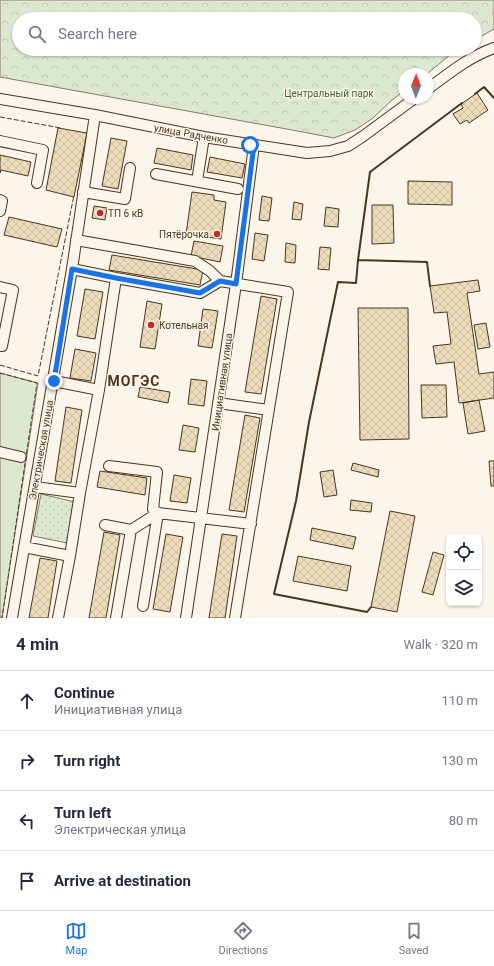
<!DOCTYPE html>
<html lang="en">
<head>
<meta charset="utf-8">
<style>
  :root { --surface:#fff; --page:#f2f2f3; --text:#1f2937; --muted:#747a83; --line:#e0e1e3; --accent:#1a73e8 }
  body { margin:0; font-family:Roboto,sans-serif; background:var(--page); color:var(--text) }
  .controls { position:absolute; right:12px; bottom:12px; display:grid; overflow:hidden; border-radius:6px; box-shadow:0 1px 3px #0004 }
  .controls button { width:36px; height:36px; display:grid; place-items:center; padding:0; border:0; border-bottom:1px solid var(--line); background:var(--surface); color:var(--text); font:20px sans-serif }
  .compass { position:absolute; left:398px; top:68px; width:36px; height:36px; border-radius:50%; background:var(--surface); box-shadow:0 1px 3px #0004; rotate:1deg }
  .stop { position:absolute; width:12px; height:12px; margin:-9px; border:3px solid #1a73e8; border-radius:50%; background:#fff }
  .stop.end { background:#1a73e8; border-color:#fff; box-shadow:0 1px 4px #0008 }
  .list { margin:0; padding:0; list-style:none }
  h2 { display:flex; justify-content:space-between; align-items:center; height:52px; margin:0; padding:0 16px; font-size:17px }
  h2 small { font-size:13px; font-weight:400; color:var(--muted) }
  .list li { display:grid; grid-template-columns:26px 1fr auto; gap:12px; align-items:center; box-sizing:border-box; height:60px; padding:0 16px; border-top:1px solid var(--line) }
  .list b { display:block; font-size:15px; white-space:nowrap }
  .list p { margin:0; font-size:13px; white-space:nowrap; color:var(--muted) }
  .list em { font-size:13px; font-style:normal; color:var(--muted) }
  .icon { flex:none; width:22px; height:22px; fill:none; stroke:currentColor; stroke-width:2; stroke-linecap:round; stroke-linejoin:round }
  .map { position:relative; flex:none; width:494px; height:618px; overflow:hidden }
  .search { position:absolute; background:var(--surface); box-shadow:0 1px 3px #0004; left:12px; right:12px; top:12px; height:44px; display:flex; align-items:center; gap:10px; box-sizing:border-box; padding:0 14px; border-radius:22px; color:var(--muted); font-size:15px }
  .sheet { height:292px; background:var(--surface) }
  nav { display:flex; justify-content:space-around; align-items:center; box-sizing:border-box; height:56px; border-top:1px solid var(--line); background:var(--surface); font-size:11px; color:var(--muted) }
  nav a { display:grid; justify-items:center; gap:2px }
  nav .on { color:var(--accent) }
  .map>svg:first-child { display:block }
  .grass { fill:url(#grass-dots); stroke:#887966 }
  .park { fill:url(#park-crowns); stroke:#887966 }
  .garden { fill:#dce7d0; stroke:#887966 }
  .building { fill:url(#building-cross-hatch); stroke:#4a3520 }
  .lines { fill:none; stroke-linecap:round; stroke-linejoin:round }
  .minor-casing { stroke:#4a3520; stroke-width:12 }
  .minor { stroke:#fbf6e9; stroke-width:10 }
  .fence { stroke:#4a3520; stroke-width:1; stroke-dasharray:5 2; stroke-linecap:butt }
  .wall { stroke:#4a3520; stroke-width:2 }
  .route { stroke:#1a73e8; stroke-width:5 }
  .poi-dot { fill:#c62828; stroke:#fbf6e9; stroke-width:1.5 }
  .labels { text-anchor:middle; dominant-baseline:central; stroke-width:3; stroke-linejoin:round; paint-order:stroke }
  .park-label { font-size:10px; fill:#436837; stroke:#fbf6e9 }
  .street-label { font-size:10px; fill:#4a3520; stroke:#fbf6e9 }
  .poi-label { font-size:10px; fill:#4a3520; stroke:#fbf6e9; text-anchor:start }
  .district-label { font-size:14px; font-weight:bold; letter-spacing:1px; fill:#4a3520; stroke:#fbf6e9 }
</style>
</head>
<body>
<div class="map">
<svg width="494" height="618" viewBox="0 0 494 618">
  <defs>
    <pattern id="grass-dots" width="8" height="8" patternUnits="userSpaceOnUse"><rect width="8" height="8" fill="#dce7d0"/><path d="M2 2h.1M6 6h.1" fill="none" stroke="#bec7b2" stroke-width="1.8" stroke-linecap="round"/></pattern>
    <pattern id="park-crowns" width="20" height="18" patternUnits="userSpaceOnUse"><rect width="20" height="18" fill="#dce7d0"/><path d="M2 6a3 3 0 1 1 6 0M12 15a3 3 0 1 1 6 0" fill="none" stroke="#bec7b2"/></pattern>
    <pattern id="building-cross-hatch" width="8" height="8" patternUnits="userSpaceOnUse"><rect width="8" height="8" fill="#ecdcbc"/><path d="M0 0l8 8M0 8l8-8" fill="none" stroke="#ccbda1"/></pattern>
  </defs>
  <rect width="100%" height="100%" fill="#fbf6e9"/>
  <!-- grass -->
  <path class="grass" d="M 41,494 L 75,502 L 67,543 L 33,536 Z"/>
  <!-- park -->
  <path class="park" d="M 0,0 L 494,0 L 494,29 L 475,40 L 475,19 L 19,19 L 19,49 L 457,49 L 427,74 L 404,74 L 404,91 L 392,100 L 373,118 L 355,130 L 334,138 L 292,130 L 0,77 Z"/>
  <!-- garden -->
  <path class="garden" d="M 0,373 L 38,383 L 2,618 L 0,618 Z"/>
  <!-- building -->
  <path class="building" d="M 477,93 L 488,110 L 469,123 L 467,120 L 460,124 L 453,114 L 463,108 L 461,104 Z
    M 58,128 L 87,133 L 74,197 L 46,190 Z
    M 111,138 L 127,141 L 118,189 L 102,186 Z
    M 157,148 L 193,155 L 191,170 L 154,163 Z
    M 0,155 L 31,162 L 28,176 L 1,170 L 0,173 Z
    M 210,157 L 245,164 L 242,178 L 207,172 Z
    M 408,181 L 452,182 L 452,205 L 408,204 Z
    M 192,192 L 214,195 L 214,200 L 226,202 L 221,239 L 186,234 Z
    M 262,196 L 272,198 L 269,221 L 259,220 Z
    M 294,202 L 303,204 L 301,220 L 292,219 Z
    M 372,205 L 393,205 L 394,243 L 372,244 Z
    M 94,206 L 107,208 L 105,220 L 92,218 Z
    M 326,207 L 339,209 L 338,227 L 324,226 Z
    M 9,217 L 62,229 L 57,247 L 4,235 Z
    M 255,233 L 268,235 L 264,261 L 252,259 Z
    M 194,241 L 223,246 L 220,262 L 191,256 Z
    M 286,243 L 296,245 L 295,263 L 285,262 Z
    M 320,247 L 331,248 L 329,270 L 318,269 Z
    M 112,255 L 203,270 L 200,285 L 109,270 Z
    M 478,280 L 480,291 L 467,293 L 479,374 L 494,372 L 494,398 L 459,403 L 454,362 L 436,364 L 433,346 L 451,344 L 447,312 L 434,313 L 430,286 Z
    M 85,289 L 103,292 L 95,339 L 77,336 Z
    M 261,296 L 277,299 L 261,394 L 245,392 Z
    M 147,301 L 162,304 L 155,349 L 140,347 Z
    M 358,308 L 408,308 L 409,439 L 360,440 Z
    M 203,309 L 218,311 L 212,348 L 198,346 Z
    M 486,323 L 490,347 L 478,349 L 474,325 Z
    M 75,349 L 96,353 L 91,381 L 70,378 Z
    M 191,379 L 207,381 L 204,406 L 188,404 Z
    M 421,385 L 446,385 L 447,417 L 422,418 Z
    M 140,387 L 170,392 L 168,403 L 138,397 Z
    M 479,400 L 485,431 L 468,434 L 463,403 Z
    M 66,407 L 82,410 L 71,483 L 55,481 Z
    M 245,415 L 260,418 L 244,512 L 229,510 Z
    M 183,425 L 199,428 L 195,452 L 179,450 Z
    M 489,461 L 494,461 L 494,486 L 491,486 Z
    M 353,463 L 379,470 L 378,477 L 351,470 Z
    M 333,470 L 337,495 L 324,497 L 320,472 Z
    M 100,471 L 147,478 L 145,495 L 97,487 Z
    M 174,475 L 191,478 L 187,503 L 170,501 Z
    M 351,500 L 372,503 L 371,512 L 350,510 Z
    M 390,511 L 415,516 L 397,612 L 371,607 Z
    M 312,528 L 356,537 L 353,549 L 310,540 Z
    M 104,532 L 120,535 L 106,618 L 89,618 Z
    M 166,534 L 183,537 L 170,612 L 153,609 Z
    M 222,534 L 237,536 L 225,618 L 209,618 Z
    M 433,552 L 444,555 L 433,595 L 422,592 Z
    M 298,556 L 351,566 L 347,591 L 293,581 Z
    M 40,558 L 57,561 L 48,618 L 29,618 Z"/>
  <g class="lines">
    <defs>
      <path id="minor" d="M 428,89 C 449,73 469,57 494,48
        M 0,99 L 95,115 L 204,137 L 307,153 L 330,151 L 348,146 L 362,137 L 415,98
        M 0,141 L 43,150 L 37,183
        M 156,174 L 238,189
        M 197,181 L 204,137
        M 83,192 L 125,199 L 130,168
        M 0,200 L 2,201 L 0,211
        M 76,240 L 195,261 L 210,271 L 220,281
        M 72,269 L 116,278 L 200,293 L 220,281 L 288,292 L 235,618
        M 0,287 L 13,290 L 2,346 L 0,346
        M 54,381 L 99,390 L 116,278
        M 218,403 L 269,410
        M 0,452 L 21,457
        M 35,487 L 80,493 L 99,390
        M 105,525 L 131,530 L 158,513 L 153,509 L 157,472 L 109,466
        M 24,547 L 70,556 L 58,618
        M 70,556 L 80,493
        M 143,606 L 158,513 L 251,524
        M 12,618 L 72,269 L 95,115
        M 116,618 L 131,530
        M 186,618 L 236,284 L 254,145"/>
    </defs>
    <!-- minor casing -->
    <use href="#minor" class="minor-casing"/>
    <!-- minor -->
    <use href="#minor" class="minor"/>
    <!-- fence -->
    <path class="fence" d="M 0,117 L 61,128
      M 0,365 L 38,376 L 74,195
      M 0,373 L 37,383 L 2,618"/>
    <!-- wall -->
    <path class="wall" d="M 475,94 L 484,87 L 494,98
      M 358,260 L 370,172 L 462,103
      M 371,607 L 367,612 L 274,594 L 296,501 L 309,422 L 338,282 L 356,283 L 358,260 L 427,262 L 430,286"/>
  </g>
  <g class="lines">
    <!-- route -->
    <path class="route" d="M 54,381 L 72,269 L 116,278 L 200,293 L 220,281 L 236,284 L 254,145 L 250,145"/>
  </g>
  <!-- markers -->
  <g class="poi-dot">
    <circle cx="100" cy="213" r="4"/>
    <circle cx="217" cy="234" r="4"/>
    <circle cx="151" cy="325" r="4"/>
  </g>
  <g class="labels">
    <!-- park labels -->
    <g class="park-label">
      <text x="329" y="93">Центральный парк</text>
    </g>
    <!-- street labels -->
    <g class="street-label">
      <text transform="translate(191 134) rotate(10)">улица Радченко</text>
      <text transform="translate(222 382) rotate(-82)">Инициативная улица</text>
      <text transform="translate(41 450) rotate(-80)">Электрическая улица</text>
    </g>
    <!-- poi labels -->
    <g class="poi-label">
      <text x="108" y="213">ТП 6 кВ</text>
      <text x="209" y="234" text-anchor="end">Пятёрочка</text>
      <text x="159" y="325">Котельная</text>
    </g>
    <!-- district labels -->
    <g class="district-label">
      <text x="134" y="381">МОГЭС</text>
    </g>
  </g>
</svg>
<div class="controls">
<button><svg class="icon" aria-label="locate" viewBox="0 0 24 24"><circle cx="12" cy="12" r="6"/><path d="M12 2v4M12 18v4M2 12h4M18 12h4"/></svg></button>
<button><svg class="icon" aria-label="layers" viewBox="0 0 24 24"><path d="M12 4l9 5-9 5-9-5zM3 14l9 5 9-5"/></svg></button>
</div>
<svg class="compass" viewBox="-18 -18 36 36"><path d="M0-13l5 13h-10z" fill="#e53935"/><path d="M0 13l5-13h-10z" fill="#747a83"/></svg>
<div class="stop" style="left:250px;top:145px"></div>
<div class="stop end" style="left:54px;top:381px"></div>
<div class="search"><svg class="icon" aria-label="search" viewBox="0 0 24 24"><circle cx="10" cy="10" r="6"/><path d="M15 15l6 6"/></svg>Search here</div>
</div>
<section class="sheet">
<h2>4 min<small>Walk · 320 m</small></h2>
<ul class="list">
<li><svg class="icon" aria-label="ahead" viewBox="0 0 24 24"><path d="M12 20V5M6 11l6-6 6 6"/></svg><div><b>Continue</b><p>Инициативная улица</p></div><em>110 m</em></li>
<li><svg class="icon" aria-label="right" viewBox="0 0 24 24"><path d="M7 20v-9h11M14 6l5 5-5 5"/></svg><div><b>Turn right</b></div><em>130 m</em></li>
<li><svg class="icon" aria-label="left" viewBox="0 0 24 24"><path d="M17 20v-9H6M10 6l-5 5 5 5"/></svg><div><b>Turn left</b><p>Электрическая улица</p></div><em>80 m</em></li>
<li><svg class="icon" aria-label="arrive" viewBox="0 0 24 24"><path d="M6 21V4h12l-3 4 3 4H6"/></svg><div><b>Arrive at destination</b></div></li>
</ul>
</section>
<nav>
<a class="on"><svg class="icon" aria-label="map" viewBox="0 0 24 24"><path d="M3 6l6-2 6 2 6-2v14l-6 2-6-2-6 2zM9 4v14M15 6v14"/></svg>Map</a>
<a><svg class="icon" aria-label="directions" viewBox="0 0 24 24"><path d="M12 3l9 9-9 9-9-9zM9 14v-3h6M13 9l2 2-2 2"/></svg>Directions</a>
<a><svg class="icon" aria-label="saved" viewBox="0 0 24 24"><path d="M7 4h10v16l-5-4-5 4z"/></svg>Saved</a>
</nav>
</body>
</html>
